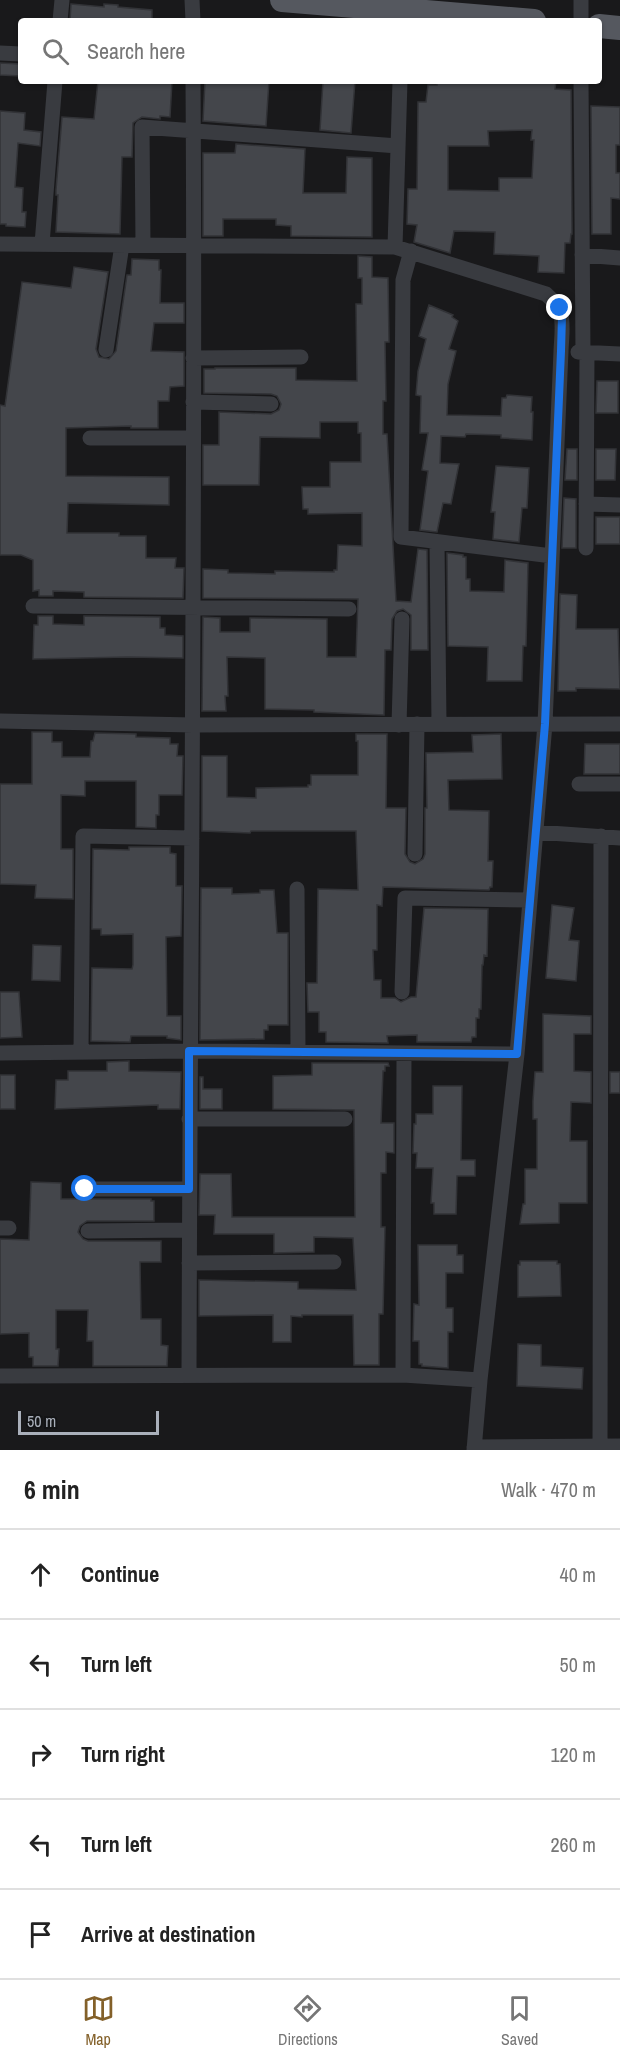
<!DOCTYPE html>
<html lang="en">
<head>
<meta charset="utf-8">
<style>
  :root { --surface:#fff; --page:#f6f6f6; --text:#222; --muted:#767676; --line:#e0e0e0; --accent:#836029 }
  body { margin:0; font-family:"Archivo Narrow",sans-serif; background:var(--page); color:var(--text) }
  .scale { position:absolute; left:18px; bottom:15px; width:141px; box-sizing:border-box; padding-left:6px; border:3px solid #aab0bb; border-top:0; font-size:16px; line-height:21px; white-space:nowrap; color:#aab0bb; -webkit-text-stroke:4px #131416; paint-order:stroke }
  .stop { position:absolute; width:18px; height:18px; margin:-14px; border:4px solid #1a73e8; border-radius:50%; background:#fff }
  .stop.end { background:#1a73e8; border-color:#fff; box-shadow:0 2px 6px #0008 }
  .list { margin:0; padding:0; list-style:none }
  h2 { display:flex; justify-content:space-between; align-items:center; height:78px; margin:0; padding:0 24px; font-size:26px }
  h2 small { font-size:20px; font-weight:400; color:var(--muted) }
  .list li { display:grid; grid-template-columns:39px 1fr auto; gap:18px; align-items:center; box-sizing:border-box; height:90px; padding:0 24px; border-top:2px solid var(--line) }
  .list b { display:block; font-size:22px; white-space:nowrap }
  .list em { font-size:20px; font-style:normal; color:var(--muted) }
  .icon { flex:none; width:33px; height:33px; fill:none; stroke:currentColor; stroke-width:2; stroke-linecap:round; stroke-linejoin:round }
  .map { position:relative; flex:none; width:620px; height:1450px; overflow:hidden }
  .search { position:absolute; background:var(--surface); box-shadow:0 2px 4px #0004; left:18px; right:18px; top:18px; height:66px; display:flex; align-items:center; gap:15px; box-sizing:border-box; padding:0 21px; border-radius:6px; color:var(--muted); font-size:22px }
  .sheet { height:528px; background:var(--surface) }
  nav { display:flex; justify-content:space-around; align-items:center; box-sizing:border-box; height:84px; border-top:2px solid var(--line); background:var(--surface); font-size:16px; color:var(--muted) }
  nav a { display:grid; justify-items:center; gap:3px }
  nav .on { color:var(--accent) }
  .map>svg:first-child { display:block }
  .building { fill:#44464b; stroke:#323337; stroke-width:1.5; fill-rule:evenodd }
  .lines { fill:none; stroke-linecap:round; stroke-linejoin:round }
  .street { stroke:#393b40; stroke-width:15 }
  .primary { stroke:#55585f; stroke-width:24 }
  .route { stroke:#1a73e8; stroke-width:8 }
</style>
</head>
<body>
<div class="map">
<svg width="620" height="1450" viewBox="0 0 620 1450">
  <rect width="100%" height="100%" fill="#19191b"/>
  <!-- building -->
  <path class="building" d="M 71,4 L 104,7 L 104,4 L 118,5 L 118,7 L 152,10 L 152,21 L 70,21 Z
    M 0,63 L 21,64 L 21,76 L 0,75 Z
    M 98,81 L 172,81 L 170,117 L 160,116 L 160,119 L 142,117 L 133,123 L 132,157 L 122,157 L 120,234 L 56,232 L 58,195 L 56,195 L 56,190 L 62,117 L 94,119 Z
    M 205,81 L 269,81 L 266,126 L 203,121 Z
    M 323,81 L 355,81 L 351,133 L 320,130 Z
    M 437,81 L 556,81 L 555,89 L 571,90 L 572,234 L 571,234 L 570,243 L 565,243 L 564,273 L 538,272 L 539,256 L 494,254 L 495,232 L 454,231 L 450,253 L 414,242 L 417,225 L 407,224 L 408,189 L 417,189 L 418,102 L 426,102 L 428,85 L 437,85 ZM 532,130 L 531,140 L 534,140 L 532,178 L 499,178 L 499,191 L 448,190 L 448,146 L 489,146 L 488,131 Z
    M 591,106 L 620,107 L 620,145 L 616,145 L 616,173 L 620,173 L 620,199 L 611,198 L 611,234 L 592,234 Z
    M 0,111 L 25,113 L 24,130 L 41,132 L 40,146 L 18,143 L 15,187 L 23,188 L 22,212 L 26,212 L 25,227 L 6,226 L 6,224 L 0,224 Z
    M 236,144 L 305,149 L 303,193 L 346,193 L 347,157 L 372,158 L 372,237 L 291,236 L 291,226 L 276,225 L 276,219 L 223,219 L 223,236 L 203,236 L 203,153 L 235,153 Z
    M 358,256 L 372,257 L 372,277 L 388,278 L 389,342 L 385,342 L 386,401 L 383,401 L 383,434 L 387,434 L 396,601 L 411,602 L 418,549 L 427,550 L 428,650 L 411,650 L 411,615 L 403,609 L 397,611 L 392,619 L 391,650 L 385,650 L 384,715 L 314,712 L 314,710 L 265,709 L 265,658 L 227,657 L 228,696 L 225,696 L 226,711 L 202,711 L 203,617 L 220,618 L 220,632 L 250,632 L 250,618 L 327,619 L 327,657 L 356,657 L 358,599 L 203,598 L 203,569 L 228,570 L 228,573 L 275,574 L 275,571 L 334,572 L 334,570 L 337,570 L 338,545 L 362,546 L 362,513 L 308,514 L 308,509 L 303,509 L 302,487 L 330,487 L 330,462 L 361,462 L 361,433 L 358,433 L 358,422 L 320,422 L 320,438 L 260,437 L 259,485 L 203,485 L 203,445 L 219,445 L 219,412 L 271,414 L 279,410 L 281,404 L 277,396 L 271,394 L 204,393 L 204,369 L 215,369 L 215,368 L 296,368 L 296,380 L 357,381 L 356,304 L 362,304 L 362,278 L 358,278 Z
    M 132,259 L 159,260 L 159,270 L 161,270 L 160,303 L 184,303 L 184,323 L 154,323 L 151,351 L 184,352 L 184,386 L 170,387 L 169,401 L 158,401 L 158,428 L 131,428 L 131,426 L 66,428 L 66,476 L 169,477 L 169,505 L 68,503 L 67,533 L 119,533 L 119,536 L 146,536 L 146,558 L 176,558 L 175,568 L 184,568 L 183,598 L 84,597 L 84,592 L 53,591 L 53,596 L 39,596 L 39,590 L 33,591 L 33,560 L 21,555 L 0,555 L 0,405 L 5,406 L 22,282 L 71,288 L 74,267 L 108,272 L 96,349 L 99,357 L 109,359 L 116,351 L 127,275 L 131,275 Z
    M 429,305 L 453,315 L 452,317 L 458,321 L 449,349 L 456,351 L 448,384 L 447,415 L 501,416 L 502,398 L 506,398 L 507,395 L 532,397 L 531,412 L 533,412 L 532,440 L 501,438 L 501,435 L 466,434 L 465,437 L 441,436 L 440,463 L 459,464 L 451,504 L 443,503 L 437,532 L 420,530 L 428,471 L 422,470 L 428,433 L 420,433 L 421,396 L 416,395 L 418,371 L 426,339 L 419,336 Z
    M 597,381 L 618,381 L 618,413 L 596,413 Z
    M 567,449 L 577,449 L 577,480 L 565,480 Z
    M 596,449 L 616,449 L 615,480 L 596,480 Z
    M 496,466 L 529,468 L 527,508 L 522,508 L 519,542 L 493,539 L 495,512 L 491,512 Z
    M 564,498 L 576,499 L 576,548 L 562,548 Z
    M 596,517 L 620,517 L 620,544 L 596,544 Z
    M 447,553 L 463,555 L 463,557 L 466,557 L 466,579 L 470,579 L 470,591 L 504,592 L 505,560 L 528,563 L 526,646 L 523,646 L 522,681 L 487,681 L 488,647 L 448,646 Z
    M 560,594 L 577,595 L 576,629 L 618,629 L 620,689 L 576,688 L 576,691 L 558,691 Z
    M 38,616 L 53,616 L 53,624 L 84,625 L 84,616 L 160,617 L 160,628 L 165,628 L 165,635 L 183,636 L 183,658 L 128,657 L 33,659 L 34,625 L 38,625 Z
    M 32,732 L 52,732 L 52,742 L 62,742 L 62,757 L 90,757 L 91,741 L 93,741 L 95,733 L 136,734 L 136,737 L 170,738 L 170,744 L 178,744 L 177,756 L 183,756 L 182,795 L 159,795 L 159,815 L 156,815 L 156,828 L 136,827 L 136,781 L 85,781 L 85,796 L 61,795 L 61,849 L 73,849 L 73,899 L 35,898 L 36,885 L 0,884 L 0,784 L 32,784 Z
    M 356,734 L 387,734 L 386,808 L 406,808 L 405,854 L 410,862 L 415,864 L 423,859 L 425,854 L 425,808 L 427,808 L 426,753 L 473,752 L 472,735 L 501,734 L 502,779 L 448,780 L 449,810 L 489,811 L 488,861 L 493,861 L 492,887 L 490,887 L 489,890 L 383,887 L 382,906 L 377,905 L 377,950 L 373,950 L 374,980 L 381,980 L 381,998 L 395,998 L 401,1002 L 411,997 L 416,997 L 424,908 L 488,909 L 487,956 L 484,955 L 483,965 L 482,965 L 481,1009 L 479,1009 L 479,1018 L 476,1018 L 476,1037 L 472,1037 L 471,1042 L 417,1042 L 417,1035 L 387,1036 L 388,1043 L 326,1042 L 326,1032 L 319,1032 L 319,1012 L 308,1012 L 307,983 L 317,983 L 318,889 L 358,890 L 356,831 L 251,831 L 250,833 L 202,831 L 202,756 L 227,756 L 227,797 L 256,798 L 256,788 L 308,787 L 308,785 L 311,785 L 311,775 L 358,775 L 358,741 L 356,741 Z
    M 585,744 L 620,744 L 620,774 L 584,774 Z
    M 129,847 L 170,847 L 170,853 L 176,854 L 176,886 L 182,886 L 181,936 L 166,937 L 167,1016 L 181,1016 L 181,1040 L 167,1038 L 167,1036 L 131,1036 L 130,1042 L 91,1041 L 92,968 L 132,969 L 133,965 L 133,934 L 101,935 L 101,929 L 92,929 L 93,849 L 129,850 Z
    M 201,888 L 232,888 L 232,894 L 260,893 L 260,890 L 274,890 L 277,933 L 288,933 L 288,1025 L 268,1025 L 268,1030 L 264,1030 L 264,1039 L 200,1040 Z
    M 552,905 L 574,908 L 569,940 L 579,941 L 576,981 L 546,978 Z
    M 33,945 L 61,946 L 60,981 L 32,980 Z
    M 0,992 L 19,992 L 22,1037 L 0,1038 Z
    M 543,1014 L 591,1016 L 591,1034 L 574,1034 L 574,1071 L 591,1072 L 591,1103 L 571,1102 L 570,1141 L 587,1141 L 587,1203 L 559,1203 L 559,1223 L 520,1224 L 523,1204 L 525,1204 L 525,1169 L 537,1169 L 537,1119 L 533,1119 L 533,1101 L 535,1072 L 543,1072 Z
    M 129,1061 L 129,1071 L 181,1072 L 180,1109 L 158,1109 L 158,1105 L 55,1109 L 56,1080 L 68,1080 L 68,1071 L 107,1071 L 107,1062 Z
    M 312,1063 L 388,1063 L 389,1066 L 385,1066 L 385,1071 L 383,1071 L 381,1123 L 394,1123 L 394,1153 L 386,1152 L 386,1173 L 381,1173 L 381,1227 L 385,1227 L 383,1314 L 379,1314 L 379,1365 L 354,1365 L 353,1315 L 302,1315 L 302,1317 L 291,1316 L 291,1342 L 273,1342 L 273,1315 L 199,1316 L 199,1280 L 298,1282 L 298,1289 L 356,1290 L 353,1238 L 314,1237 L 314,1252 L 274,1253 L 274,1234 L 214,1234 L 215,1215 L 199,1215 L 200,1174 L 231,1174 L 232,1217 L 355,1217 L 354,1110 L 273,1109 L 273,1076 L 312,1075 Z
    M 610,1072 L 620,1072 L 620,1093 L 610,1093 Z
    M 0,1075 L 15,1075 L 15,1109 L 0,1109 Z
    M 200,1077 L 203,1077 L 203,1089 L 222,1089 L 222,1109 L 200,1109 Z
    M 433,1086 L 462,1086 L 461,1160 L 475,1160 L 475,1176 L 457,1176 L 456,1214 L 434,1214 L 434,1203 L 431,1203 L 433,1168 L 416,1168 L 417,1153 L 413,1153 L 414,1124 L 416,1124 L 416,1114 L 433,1114 Z
    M 31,1182 L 61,1183 L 61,1199 L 151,1199 L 151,1201 L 154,1201 L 154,1221 L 87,1221 L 80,1226 L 78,1232 L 83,1239 L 88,1241 L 161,1241 L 161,1262 L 140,1262 L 141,1319 L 161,1319 L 161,1345 L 168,1346 L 167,1366 L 93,1366 L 93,1341 L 87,1341 L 88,1310 L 56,1310 L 56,1349 L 59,1349 L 58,1366 L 33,1366 L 33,1357 L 29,1357 L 29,1333 L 0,1334 L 0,1239 L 29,1240 Z
    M 418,1245 L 457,1245 L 457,1255 L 463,1255 L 463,1273 L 446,1273 L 446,1308 L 453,1308 L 453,1332 L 448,1332 L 448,1368 L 422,1366 L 422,1364 L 419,1364 L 419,1341 L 413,1341 L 414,1304 L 419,1305 Z
    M 520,1261 L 557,1261 L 557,1264 L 560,1264 L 561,1296 L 518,1297 L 518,1265 L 520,1265 Z
    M 518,1344 L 541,1345 L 541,1366 L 583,1368 L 582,1389 L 517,1386 Z"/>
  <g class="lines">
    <!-- street -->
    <path class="street" d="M 192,0 L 193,21
      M 60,21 L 62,0
      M 581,21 L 581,0
      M 0,53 L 21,54
      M 581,81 L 583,353
      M 0,244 L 395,247 L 546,294 C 567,312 562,326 561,351 L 545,724 L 517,1054 L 480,1380 L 474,1450
      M 42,244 L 55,81
      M 143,245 L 142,127 L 398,146
      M 395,247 L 400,81
      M 411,251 L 403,280 L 401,537 L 552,556
      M 582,255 L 620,258
      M 106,350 L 122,245
      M 578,352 L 620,354
      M 193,358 L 301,357
      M 193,402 L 271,404
      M 90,438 L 193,438
      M 586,504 L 620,505
      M 437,542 L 439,724
      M 586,548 L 587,353
      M 33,606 L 349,609
      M 0,721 L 193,725 L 620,724
      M 399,725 L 402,619
      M 579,784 L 620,784
      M 536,832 L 620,838
      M 415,854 L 417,724
      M 297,889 L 298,1052
      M 402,992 L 405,898 L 530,900
      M 81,1052 L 83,836 L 192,838
      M 0,1053 L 189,1051 L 517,1054
      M 189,1119 L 345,1119
      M 85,1189 L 189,1189
      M 0,1228 L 9,1228
      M 88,1231 L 189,1230
      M 189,1263 L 334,1262
      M 189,1375 C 190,944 196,512 193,81
      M 403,1375 L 404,1053
      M 0,1376 L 403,1375 L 480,1380
      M 474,1447 L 620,1446
      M 600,1450 L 601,836"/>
    <!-- primary -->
    <path class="primary" d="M 282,0 L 534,21
      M 599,26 L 620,28"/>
  </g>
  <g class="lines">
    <!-- route -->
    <path class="route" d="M 85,1189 L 189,1189 L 189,1051 L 517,1054 L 545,724 L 561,351 L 562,316 L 560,308"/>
  </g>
</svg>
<div class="scale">50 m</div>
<div class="stop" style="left:85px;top:1189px"></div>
<div class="stop end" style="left:560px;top:308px"></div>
<div class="search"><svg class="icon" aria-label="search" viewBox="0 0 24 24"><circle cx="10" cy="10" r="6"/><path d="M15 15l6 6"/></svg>Search here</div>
</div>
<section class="sheet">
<h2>6 min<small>Walk · 470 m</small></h2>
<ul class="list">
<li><svg class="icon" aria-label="ahead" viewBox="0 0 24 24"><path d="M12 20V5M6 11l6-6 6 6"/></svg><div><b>Continue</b></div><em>40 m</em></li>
<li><svg class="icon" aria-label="left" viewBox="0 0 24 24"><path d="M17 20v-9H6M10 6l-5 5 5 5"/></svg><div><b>Turn left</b></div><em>50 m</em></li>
<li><svg class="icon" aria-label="right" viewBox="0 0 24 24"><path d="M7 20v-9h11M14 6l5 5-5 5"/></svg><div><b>Turn right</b></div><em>120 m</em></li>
<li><svg class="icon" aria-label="left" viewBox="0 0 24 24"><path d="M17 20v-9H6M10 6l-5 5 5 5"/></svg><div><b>Turn left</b></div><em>260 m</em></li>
<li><svg class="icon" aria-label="arrive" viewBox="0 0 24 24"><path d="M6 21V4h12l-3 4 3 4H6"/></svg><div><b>Arrive at destination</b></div></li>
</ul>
</section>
<nav>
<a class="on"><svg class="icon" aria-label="map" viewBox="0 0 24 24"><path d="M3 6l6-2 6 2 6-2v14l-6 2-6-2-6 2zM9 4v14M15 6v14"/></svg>Map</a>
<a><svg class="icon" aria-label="directions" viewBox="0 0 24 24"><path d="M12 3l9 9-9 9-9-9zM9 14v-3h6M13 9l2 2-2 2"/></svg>Directions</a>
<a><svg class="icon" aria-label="saved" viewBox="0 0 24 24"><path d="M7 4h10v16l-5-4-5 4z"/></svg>Saved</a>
</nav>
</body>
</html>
